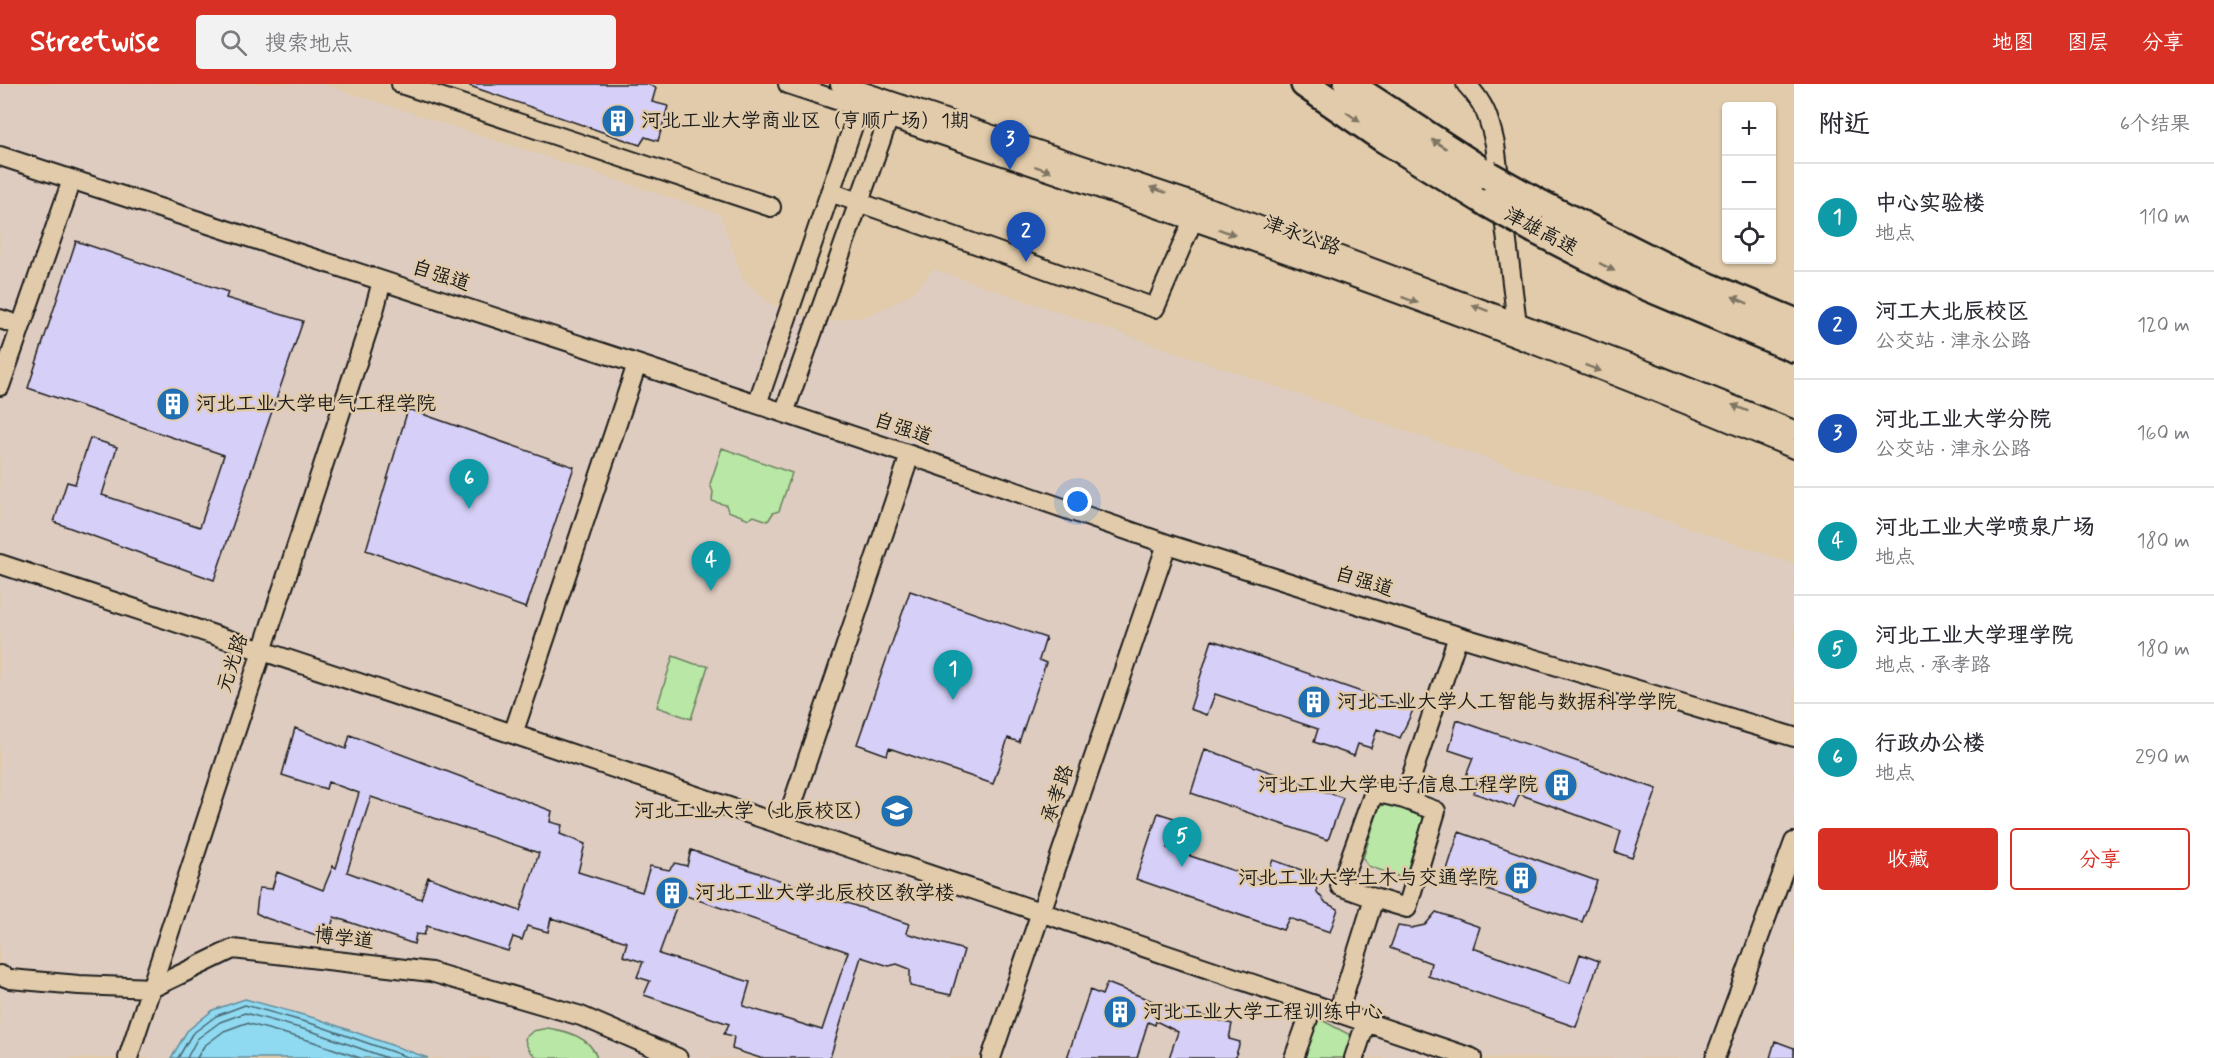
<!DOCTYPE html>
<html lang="zh">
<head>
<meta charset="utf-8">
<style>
  :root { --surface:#fff; --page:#f2f2f3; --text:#2b2b33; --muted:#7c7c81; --line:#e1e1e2; --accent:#d93025 }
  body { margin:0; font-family:Mynerve,"LXGW WenKai TC",sans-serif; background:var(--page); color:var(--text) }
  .controls { position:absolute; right:18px; top:18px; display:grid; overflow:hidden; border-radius:6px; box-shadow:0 2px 4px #0004 }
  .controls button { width:54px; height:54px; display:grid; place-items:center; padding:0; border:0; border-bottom:2px solid var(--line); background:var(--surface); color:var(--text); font:30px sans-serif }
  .you { position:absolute; left:1078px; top:418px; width:21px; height:21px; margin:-15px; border:4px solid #fff; border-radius:50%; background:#1a73e8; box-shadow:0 0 0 9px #1a73e833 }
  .badge { display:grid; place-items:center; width:39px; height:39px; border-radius:50%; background:var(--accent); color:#fff; font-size:20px; font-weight:700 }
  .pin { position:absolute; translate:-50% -50px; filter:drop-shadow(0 2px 3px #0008) }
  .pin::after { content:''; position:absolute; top:32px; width:21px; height:18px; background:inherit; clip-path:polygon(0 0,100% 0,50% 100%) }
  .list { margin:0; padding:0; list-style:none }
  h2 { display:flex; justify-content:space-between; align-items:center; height:78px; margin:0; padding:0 24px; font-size:26px }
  h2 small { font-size:20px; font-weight:400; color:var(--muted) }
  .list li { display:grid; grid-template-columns:39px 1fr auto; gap:18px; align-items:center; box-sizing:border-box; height:108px; padding:0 24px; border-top:2px solid var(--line) }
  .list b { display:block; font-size:22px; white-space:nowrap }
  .list p { margin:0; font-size:20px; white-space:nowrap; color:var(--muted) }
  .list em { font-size:20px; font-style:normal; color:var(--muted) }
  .actions { display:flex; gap:12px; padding:18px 24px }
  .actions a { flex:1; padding:14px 0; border:2px solid var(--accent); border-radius:6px; text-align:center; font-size:21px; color:var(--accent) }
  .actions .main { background:var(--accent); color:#fff }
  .icon { flex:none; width:33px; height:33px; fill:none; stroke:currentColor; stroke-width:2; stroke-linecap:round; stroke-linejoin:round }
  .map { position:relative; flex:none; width:1794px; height:974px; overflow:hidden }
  header { display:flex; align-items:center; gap:36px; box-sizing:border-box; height:84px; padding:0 30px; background:var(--accent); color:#fff }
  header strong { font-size:28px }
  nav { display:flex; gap:33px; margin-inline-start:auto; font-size:21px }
  .search { width:420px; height:54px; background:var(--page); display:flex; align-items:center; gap:15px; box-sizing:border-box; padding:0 21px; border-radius:6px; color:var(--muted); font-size:22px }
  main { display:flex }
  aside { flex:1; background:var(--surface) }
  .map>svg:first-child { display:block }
  .built { fill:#deccc1 }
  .green { fill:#b9e7a5; stroke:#6a8260; stroke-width:1.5 }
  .water { fill:#8fd9f1; stroke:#618d9c; stroke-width:1.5 }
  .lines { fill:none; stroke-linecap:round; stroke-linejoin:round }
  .shore { stroke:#4a6871; stroke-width:1.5 }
  .building { fill:#d6cff7; stroke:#1c1c1c; stroke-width:1.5; fill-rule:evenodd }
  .minor-casing { stroke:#1c1c1c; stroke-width:22 }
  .highway-casing { stroke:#1c1c1c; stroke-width:32 }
  .minor { stroke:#e1cbaa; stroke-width:18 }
  .highway { stroke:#e1cbaa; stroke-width:27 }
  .highway-bridge-casing { stroke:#1c1c1c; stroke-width:32; stroke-linecap:butt }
  .highway-bridge { stroke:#e1cbaa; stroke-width:27 }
  .oneway { fill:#7e7463 }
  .labels { text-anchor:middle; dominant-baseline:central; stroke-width:5; stroke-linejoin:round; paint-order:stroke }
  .poi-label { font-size:20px; fill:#1c1c1c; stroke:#e1cbaa; text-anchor:start }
  .street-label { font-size:20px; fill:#1c1c1c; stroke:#e1cbaa }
</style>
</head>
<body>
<header>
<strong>Streetwise</strong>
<div class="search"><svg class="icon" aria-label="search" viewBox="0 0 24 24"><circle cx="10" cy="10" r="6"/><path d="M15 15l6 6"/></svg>搜索地点</div>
<nav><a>地图</a><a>图层</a><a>分享</a></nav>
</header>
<main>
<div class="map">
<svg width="1794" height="974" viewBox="0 0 1794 974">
  <rect width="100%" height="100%" fill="#e1cbaa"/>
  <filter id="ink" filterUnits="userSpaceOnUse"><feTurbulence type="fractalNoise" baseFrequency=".0167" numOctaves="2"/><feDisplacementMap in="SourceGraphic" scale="12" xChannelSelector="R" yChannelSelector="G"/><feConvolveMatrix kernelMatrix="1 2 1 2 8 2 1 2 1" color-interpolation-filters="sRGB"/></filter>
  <g filter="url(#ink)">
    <!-- built -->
    <path class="built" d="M 0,0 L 323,0 L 720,130 L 743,195 L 772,221 L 821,238 L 863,233 L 889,222 L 914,208 L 933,185 L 1794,480 L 1794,974 L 0,974 Z"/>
    <!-- green -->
    <path class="green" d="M 722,364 L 792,389 L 779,427 L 773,429 L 768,437 L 754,432 L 749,435 L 728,427 L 726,421 L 712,417 L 713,408 L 710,400 Z
      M 673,572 L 695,580 L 708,582 L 691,635 L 657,623 Z
      M 1387,718 L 1421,729 L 1426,739 L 1408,790 L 1400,793 L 1368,782 L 1363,774 L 1379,724 Z
      M 1316,933 L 1352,952 L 1345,974 L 1301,974 Z
      M 548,944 C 566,947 591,953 597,974 L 538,974 C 531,969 525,963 525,954 L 533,947 Z"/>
    <!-- water -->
    <path class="water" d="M 245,915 L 318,935 L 428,974 L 171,974 L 187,947 L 213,926 Z"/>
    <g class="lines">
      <!-- shore -->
      <path class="shore" d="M 178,974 L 192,950 L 216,932 L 245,921 L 316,941 L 410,974
        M 187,974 L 197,955 L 220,938 L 245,929 L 314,948 L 387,974
        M 197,974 L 204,962 L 224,947 L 246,939 L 311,957 L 360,974"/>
    </g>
    <!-- building -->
    <path class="building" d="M 471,0 L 647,0 L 656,4 L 652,18 L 668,22 L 658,57 L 645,53 L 640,61 L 470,2 Z
      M 76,157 L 228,208 L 226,214 L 303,237 L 214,496 L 54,438 L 67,398 L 75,400 L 90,354 L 117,363 L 102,411 L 200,443 L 224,371 L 28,304 Z
      M 408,325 L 574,383 L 526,524 L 366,466 Z
      M 910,507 L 1046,554 L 1039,576 L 1046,579 L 1019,658 L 1008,654 L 993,700 L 889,664 L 887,671 L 857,660 Z
      M 1212,556 L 1413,626 L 1400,654 L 1377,645 L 1371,664 L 1358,660 L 1354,672 L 1314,658 L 1318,645 L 1215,610 L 1207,631 L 1190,625 Z
      M 1457,636 L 1657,705 L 1632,774 L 1615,768 L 1621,747 L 1519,710 L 1514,723 L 1474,709 L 1478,697 L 1466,692 L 1473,674 L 1449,666 Z
      M 295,644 L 346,665 L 350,651 L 552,727 L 550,738 L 562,741 L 560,750 L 585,760 L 578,788 L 642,808 L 650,782 L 669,786 L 675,779 L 687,782 L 691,766 L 909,840 L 906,849 L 964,866 L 951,911 L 910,902 L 910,885 L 897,880 L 889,882 L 861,873 L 830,974 L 760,974 L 732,965 L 734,952 L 724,950 L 729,940 L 644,911 L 650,897 L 637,893 L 643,878 L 623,872 L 627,858 L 551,834 L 548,848 L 527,842 L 522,856 L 513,853 L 508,867 L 427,842 L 424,851 L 416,850 L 414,860 L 334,833 L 331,843 L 324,840 L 322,853 L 266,834 L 256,829 L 259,804 L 272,805 L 277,788 L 323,806 L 333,782 L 336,784 L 359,709 L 328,698 L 326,705 L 282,691 ZM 371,713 L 539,769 L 520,827 L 428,793 L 421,815 L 347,788 ZM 681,810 L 848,868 L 822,946 L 743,922 L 750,898 L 659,870 Z
      M 1205,665 L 1343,714 L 1328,756 L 1191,709 Z
      M 1158,729 L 1177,735 L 1167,764 L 1264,797 L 1273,776 L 1316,791 L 1317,808 L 1326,819 L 1338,825 L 1330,848 L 1289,834 L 1283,846 L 1136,795 Z
      M 1459,748 L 1597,797 L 1582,838 L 1445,792 Z
      M 1436,828 L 1480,843 L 1473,864 L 1570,899 L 1580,870 L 1599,877 L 1576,943 L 1428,892 L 1431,879 L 1390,864 L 1398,842 L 1411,844 L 1425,841 Z
      M 1107,899 L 1160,920 L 1232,940 L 1229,955 L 1240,958 L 1235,974 L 1169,974 L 1178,948 L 1156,937 L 1155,941 L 1148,938 L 1137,974 L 1067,974 L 1090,906 L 1102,911 Z
      M 1775,957 L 1794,964 L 1794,974 L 1770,974 Z"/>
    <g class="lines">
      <defs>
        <path id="minor" d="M 401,0 L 771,123
          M 788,0 C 1126,112 1466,226 1794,365
          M 840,0 L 1217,126 L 1648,287 L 1794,346
          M 1466,0 C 1485,20 1489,34 1495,60 L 1518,248
          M 0,72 L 637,280 L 910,371 L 1167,460 L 1458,552 L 1794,653
          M 830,108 L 1155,224 L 1193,136
          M 0,235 L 21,242
          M 0,302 L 72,96
          M 757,320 L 863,13
          M 784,329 L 893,22
          M 0,480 L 513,650 L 1472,974
          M 513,650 L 637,280
          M 785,742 L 910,371
          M 1374,814 L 1407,824 L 1436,727 L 1404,715
          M 0,891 L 10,895 L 79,901 L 152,904 L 233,865 L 431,888 L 581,932 L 678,974
          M 1338,929 L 1374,814 L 1340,802 L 1374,708 L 1404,715 L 1458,552
          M 128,974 L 374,227 L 382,197
          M 991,974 L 1167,460
          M 1294,974 L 1313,921
          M 1354,974 L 1366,938
          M 1715,974 L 1794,758"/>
        <path id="highway" d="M 1305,0 L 1383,54 L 1488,119
          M 1348,0 L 1488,91
          M 1540,120 L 1687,194 L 1794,238
          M 1536,146 L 1639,199 L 1794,264"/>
      </defs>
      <!-- minor casing -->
      <use href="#minor" class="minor-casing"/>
      <!-- highway casing -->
      <use href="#highway" class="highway-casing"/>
      <!-- minor -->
      <use href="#minor" class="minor"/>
      <!-- highway -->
      <use href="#highway" class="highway"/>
      <defs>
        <path id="highway-bridge" d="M 1488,91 L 1540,120
          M 1488,119 L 1536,146"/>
      </defs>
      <!-- highway-bridge casing -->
      <use href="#highway-bridge" class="highway-bridge-casing"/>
      <!-- highway-bridge -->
      <use href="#highway-bridge" class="highway-bridge"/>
    </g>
    <!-- one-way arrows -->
    <defs><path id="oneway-solid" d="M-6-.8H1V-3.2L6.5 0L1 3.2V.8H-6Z" transform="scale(1.5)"/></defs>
    <g class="oneway">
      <use href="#oneway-solid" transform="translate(1353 33) rotate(35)"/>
      <use href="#oneway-solid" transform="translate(1439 60) rotate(-148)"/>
      <use href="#oneway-solid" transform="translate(1043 85) rotate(19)"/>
      <use href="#oneway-solid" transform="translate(1158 106) rotate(-161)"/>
      <use href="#oneway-solid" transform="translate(1227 148) rotate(20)"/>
      <use href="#oneway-solid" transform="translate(1607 183) rotate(27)"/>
      <use href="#oneway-solid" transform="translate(1410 216) rotate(20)"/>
      <use href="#oneway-solid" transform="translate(1740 216) rotate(-156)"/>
      <use href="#oneway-solid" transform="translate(1480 224) rotate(-159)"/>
      <use href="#oneway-solid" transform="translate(1593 284) rotate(21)"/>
      <use href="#oneway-solid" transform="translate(1740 324) rotate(-158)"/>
    </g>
  </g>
  <!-- icons -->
  <defs>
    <symbol id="building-disc" viewBox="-11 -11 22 22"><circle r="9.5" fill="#1f6fb2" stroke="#e1cbaa"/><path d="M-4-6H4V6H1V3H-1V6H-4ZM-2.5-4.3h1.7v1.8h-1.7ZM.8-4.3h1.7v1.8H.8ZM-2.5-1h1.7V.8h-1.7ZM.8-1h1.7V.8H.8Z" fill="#fff"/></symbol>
    <symbol id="university-disc" viewBox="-11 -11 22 22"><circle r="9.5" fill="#1f6fb2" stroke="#e1cbaa"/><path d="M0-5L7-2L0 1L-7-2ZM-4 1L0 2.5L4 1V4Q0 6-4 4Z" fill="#fff"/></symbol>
  </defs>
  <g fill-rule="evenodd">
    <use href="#building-disc" x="599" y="18" width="38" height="38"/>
    <use href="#building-disc" x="154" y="301" width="38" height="38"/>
    <use href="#building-disc" x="1295" y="599" width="38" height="38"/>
    <use href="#building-disc" x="1542" y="682" width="38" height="38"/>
    <use href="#university-disc" x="878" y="708" width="38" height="38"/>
    <use href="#building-disc" x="1502" y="775" width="38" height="38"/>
    <use href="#building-disc" x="653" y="790" width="38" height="38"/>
    <use href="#building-disc" x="1101" y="909" width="38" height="38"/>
  </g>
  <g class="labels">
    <!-- poi labels -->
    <g class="poi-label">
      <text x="641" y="37">河北工业大学商业区（亨顺广场）1期</text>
      <text x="196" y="320">河北工业大学电气工程学院</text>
      <text x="1337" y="618">河北工业大学人工智能与数据科学学院</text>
      <text x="1538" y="701" text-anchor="end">河北工业大学电子信息工程学院</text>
      <text x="874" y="727" text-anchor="end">河北工业大学（北辰校区）</text>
      <text x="1498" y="794" text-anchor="end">河北工业大学土木与交通学院</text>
      <text x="695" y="809">河北工业大学北辰校区教学楼</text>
      <text x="1143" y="928">河北工业大学工程训练中心</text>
    </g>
    <!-- street labels -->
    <g class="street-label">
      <text transform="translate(1541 148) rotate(28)">津雄高速</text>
      <text transform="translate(1302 152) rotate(20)">津永公路</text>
      <text transform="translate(441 192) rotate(18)">自强道</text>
      <text transform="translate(903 345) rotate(19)">自强道</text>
      <text transform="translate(1364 498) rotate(17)">自强道</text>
      <text transform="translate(233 579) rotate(-72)">元光路</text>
      <text transform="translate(1058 710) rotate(-71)">承孝路</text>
      <text transform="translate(344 855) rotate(6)">博学道</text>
    </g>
  </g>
</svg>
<div class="controls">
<button>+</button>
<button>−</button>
<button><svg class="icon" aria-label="locate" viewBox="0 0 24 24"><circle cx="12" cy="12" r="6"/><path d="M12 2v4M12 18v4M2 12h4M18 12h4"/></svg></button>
</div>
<div class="you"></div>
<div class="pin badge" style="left:953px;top:616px;background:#0f9aa8">1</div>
<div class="pin badge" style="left:1026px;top:178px;background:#1a4fb4">2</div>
<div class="pin badge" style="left:1010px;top:86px;background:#1a4fb4">3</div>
<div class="pin badge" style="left:711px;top:507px;background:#0f9aa8">4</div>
<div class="pin badge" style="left:1182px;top:783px;background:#0f9aa8">5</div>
<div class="pin badge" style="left:469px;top:425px;background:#0f9aa8">6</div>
</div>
<aside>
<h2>附近<small>6个结果</small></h2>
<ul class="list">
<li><span class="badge" style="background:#0f9aa8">1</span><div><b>中心实验楼</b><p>地点</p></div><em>110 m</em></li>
<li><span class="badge" style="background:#1a4fb4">2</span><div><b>河工大北辰校区</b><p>公交站 · 津永公路</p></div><em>120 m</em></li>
<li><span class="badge" style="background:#1a4fb4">3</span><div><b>河北工业大学分院</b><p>公交站 · 津永公路</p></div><em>160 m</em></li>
<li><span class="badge" style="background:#0f9aa8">4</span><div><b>河北工业大学喷泉广场</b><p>地点</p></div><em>180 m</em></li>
<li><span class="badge" style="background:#0f9aa8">5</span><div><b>河北工业大学理学院</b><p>地点 · 承孝路</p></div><em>180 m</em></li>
<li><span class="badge" style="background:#0f9aa8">6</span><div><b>行政办公楼</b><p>地点</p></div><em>290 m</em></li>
</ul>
<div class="actions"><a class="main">收藏</a><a>分享</a></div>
</aside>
</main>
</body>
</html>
